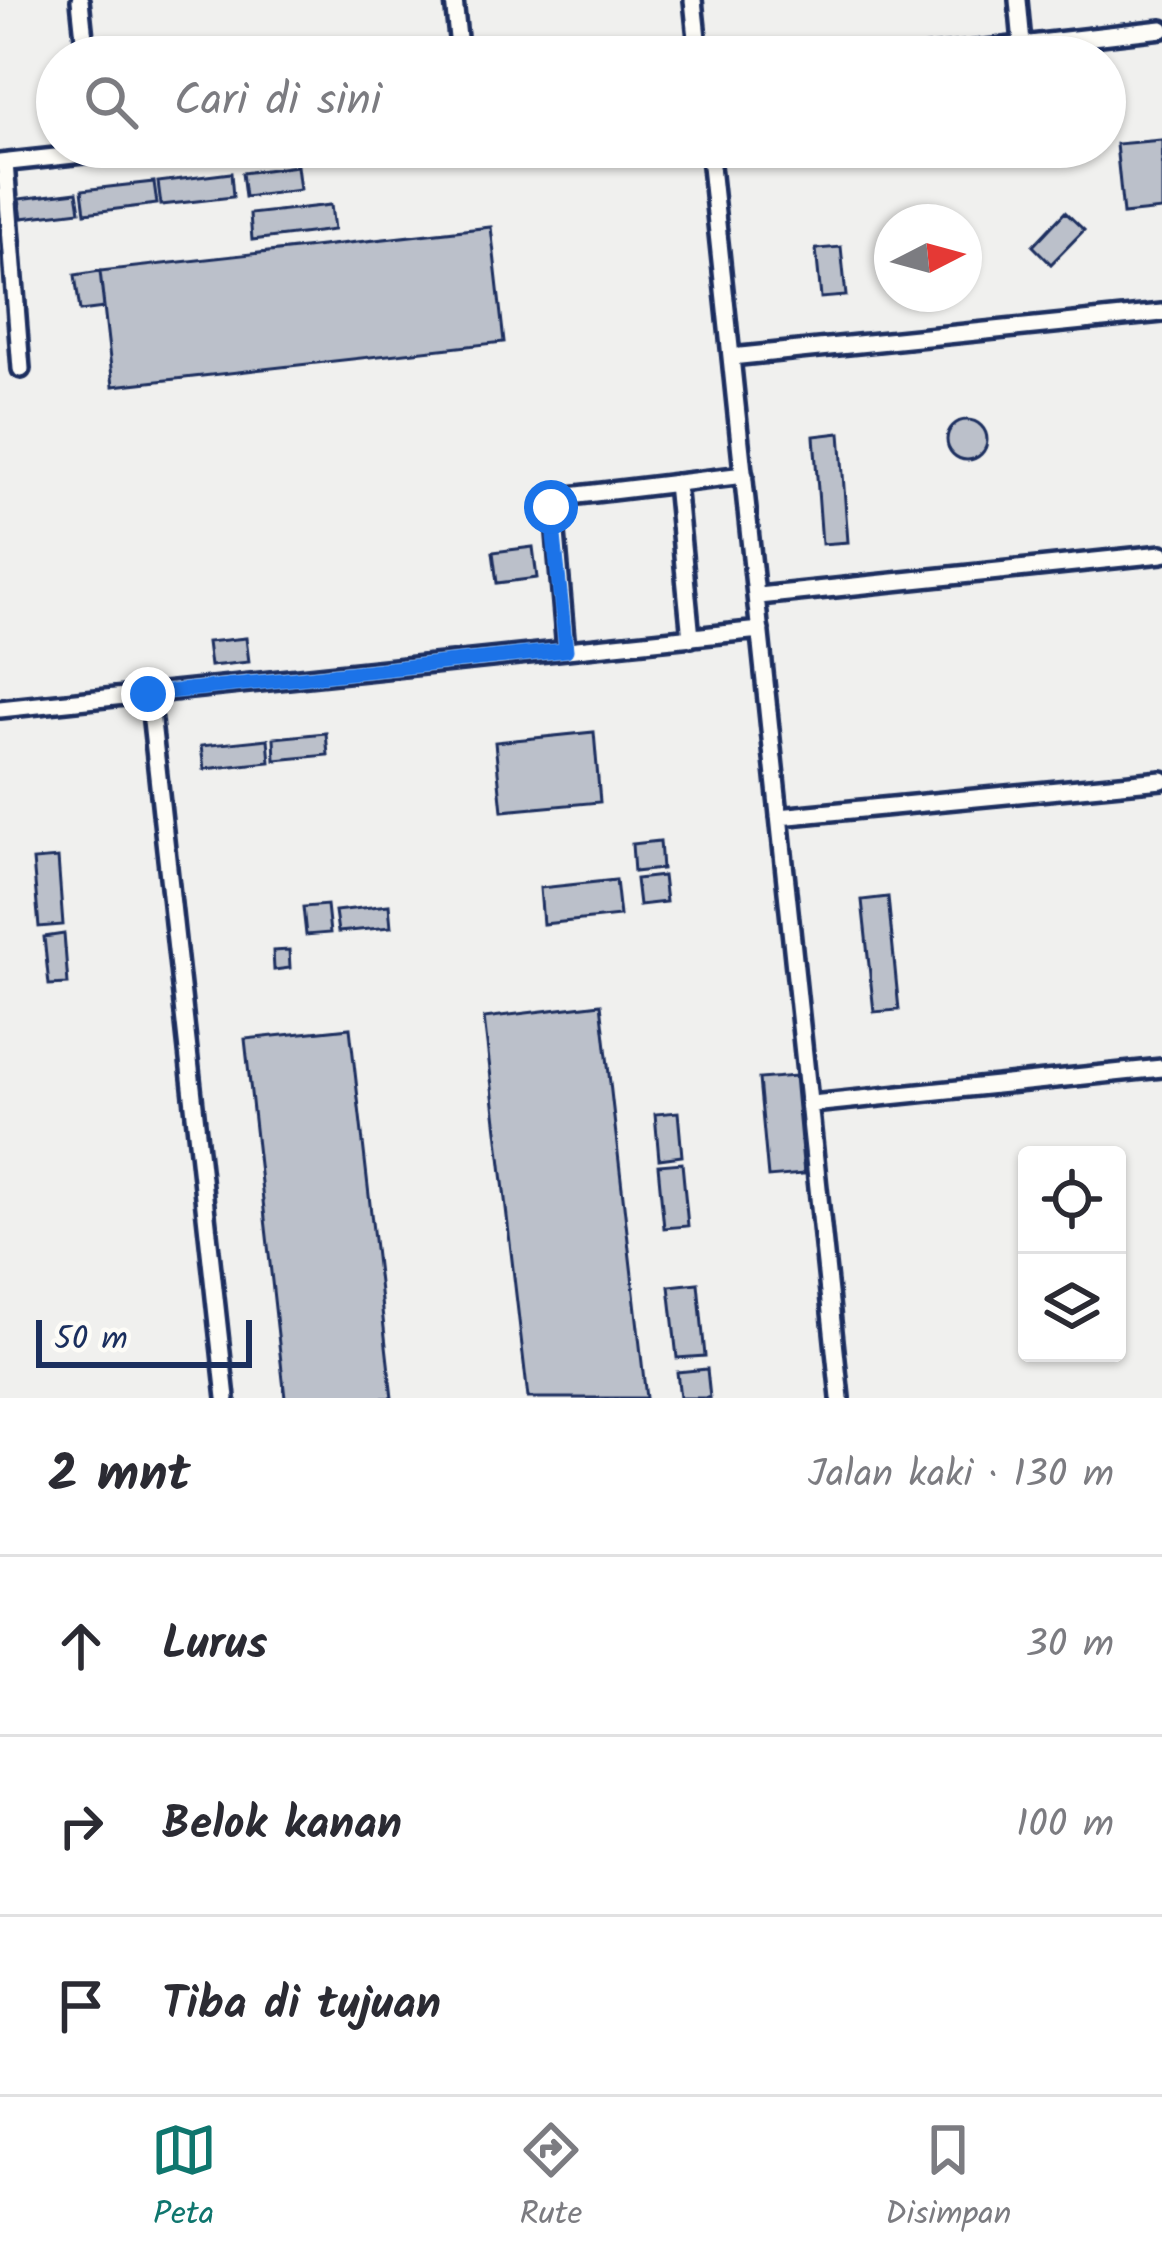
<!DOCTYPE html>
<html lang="id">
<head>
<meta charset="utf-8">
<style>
  :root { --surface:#fff; --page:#f2f2f3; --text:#2b2b33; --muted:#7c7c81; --line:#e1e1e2; --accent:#0f766e }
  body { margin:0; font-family:Kalam,sans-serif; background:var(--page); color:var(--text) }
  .controls { position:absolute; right:36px; bottom:36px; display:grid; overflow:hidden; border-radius:12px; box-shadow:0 3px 9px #0004 }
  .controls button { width:108px; height:108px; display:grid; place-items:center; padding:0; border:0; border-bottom:3px solid var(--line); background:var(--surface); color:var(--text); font:60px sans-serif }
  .compass { position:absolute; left:874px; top:204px; width:108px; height:108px; border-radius:50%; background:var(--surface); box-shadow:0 3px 9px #0004; rotate:84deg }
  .scale { position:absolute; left:36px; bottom:30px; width:216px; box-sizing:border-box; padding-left:12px; border:6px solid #1b2f5e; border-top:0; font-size:33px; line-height:42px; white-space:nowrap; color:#1b2f5e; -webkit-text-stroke:9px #fdfcf7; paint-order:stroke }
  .stop { position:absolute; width:36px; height:36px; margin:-27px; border:9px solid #1a73e8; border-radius:50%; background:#fff }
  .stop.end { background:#1a73e8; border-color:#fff; box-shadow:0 3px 12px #0008 }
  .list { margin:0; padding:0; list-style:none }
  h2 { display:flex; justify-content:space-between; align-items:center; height:156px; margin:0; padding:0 48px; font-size:51px }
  h2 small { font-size:39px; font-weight:400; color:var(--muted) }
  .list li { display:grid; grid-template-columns:78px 1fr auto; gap:36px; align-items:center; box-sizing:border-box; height:180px; padding:0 48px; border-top:3px solid var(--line) }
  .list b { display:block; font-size:45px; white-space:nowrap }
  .list em { font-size:39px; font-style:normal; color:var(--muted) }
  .icon { flex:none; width:66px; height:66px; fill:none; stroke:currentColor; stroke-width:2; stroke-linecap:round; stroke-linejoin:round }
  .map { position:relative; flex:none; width:1162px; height:1398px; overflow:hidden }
  .search { position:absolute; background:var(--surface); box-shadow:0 3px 9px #0004; left:36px; right:36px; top:36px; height:132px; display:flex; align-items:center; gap:30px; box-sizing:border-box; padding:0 42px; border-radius:66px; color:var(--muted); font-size:45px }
  .sheet { height:696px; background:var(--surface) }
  nav { display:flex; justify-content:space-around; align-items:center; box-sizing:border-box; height:168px; border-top:3px solid var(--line); background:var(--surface); font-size:33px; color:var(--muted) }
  nav a { display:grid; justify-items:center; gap:6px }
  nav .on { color:var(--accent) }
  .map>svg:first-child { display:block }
  .building { fill:#bbc0ca; stroke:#1b2f5e; stroke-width:3 }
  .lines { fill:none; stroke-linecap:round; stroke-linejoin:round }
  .service-casing { stroke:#1b2f5e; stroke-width:24 }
  .service { stroke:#fdfcf7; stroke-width:15 }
  .route { stroke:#1a73e8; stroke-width:15 }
</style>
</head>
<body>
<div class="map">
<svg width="1162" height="1398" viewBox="0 0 1162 1398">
  <rect width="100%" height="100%" fill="#f0f0ee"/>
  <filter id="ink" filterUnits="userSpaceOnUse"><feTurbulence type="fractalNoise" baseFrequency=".00833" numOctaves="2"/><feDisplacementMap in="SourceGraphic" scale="24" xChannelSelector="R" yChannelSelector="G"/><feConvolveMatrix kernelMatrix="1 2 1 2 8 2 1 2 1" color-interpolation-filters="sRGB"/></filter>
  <g filter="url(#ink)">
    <!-- building -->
    <path class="building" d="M 1162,140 L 1162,210 L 1123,214 L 1116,144 Z
      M 297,166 L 300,190 L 245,197 L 242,173 Z
      M 231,173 L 233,197 L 161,205 L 158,182 Z
      M 154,182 L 157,204 L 85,213 L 82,190 Z
      M 77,192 L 80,211 L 22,218 L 19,199 Z
      M 331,205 L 334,230 L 252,240 L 250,214 Z
      M 1065,212 L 1084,230 L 1051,264 L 1033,246 Z
      M 491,227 L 504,342 L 113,386 L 100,271 Z
      M 841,247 L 846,296 L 821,298 L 816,249 Z
      M 100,271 L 104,308 L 80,311 L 75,275 Z
      M947 440a20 20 0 1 1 40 0a20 20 0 1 1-40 0Z
      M 840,433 L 848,542 L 822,544 L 814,436 Z
      M 533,547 L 537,578 L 497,583 L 493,552 Z
      M 246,638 L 249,662 L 210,666 L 207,642 Z
      M 594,732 L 600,802 L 502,811 L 495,742 Z
      M 326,733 L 328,755 L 275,760 L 274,738 Z
      M 268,739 L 270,762 L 204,769 L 201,746 Z
      M 660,841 L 662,869 L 634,872 L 632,844 Z
      M 58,858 L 63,925 L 39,927 L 33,860 Z
      M 663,876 L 666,902 L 639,905 L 636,879 Z
      M 616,880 L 620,916 L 543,924 L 540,888 Z
      M 888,897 L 899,1010 L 874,1012 L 862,900 Z
      M 327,905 L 330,933 L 306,935 L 303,907 Z
      M 389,905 L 391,927 L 338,932 L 335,911 Z
      M 64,934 L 68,984 L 49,985 L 44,937 Z
      M 289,950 L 290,968 L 274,970 L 273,951 Z
      M 601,1004 L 646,1398 L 528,1398 L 484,1018 Z
      M 350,1028 L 392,1398 L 285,1398 L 245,1039 Z
      M 795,1076 L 804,1174 L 768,1177 L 759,1079 Z
      M 678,1112 L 682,1156 L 659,1159 L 655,1114 Z
      M 682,1163 L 688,1226 L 664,1228 L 658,1165 Z
      M 698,1283 L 705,1356 L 677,1358 L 669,1286 Z
      M 707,1369 L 710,1398 L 680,1398 L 677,1372 Z"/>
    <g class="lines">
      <defs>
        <path id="service" d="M 80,0 L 86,57
          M 454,0 L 460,57
          M 693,0 L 699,57
          M 1018,0 L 1022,43
          M 916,57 L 1162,29
          M 709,147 L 840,1398
          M 0,163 L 148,147
          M 5,163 L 21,369
          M 731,357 L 1162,313
          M 676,483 L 691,638
          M 759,596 L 1162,554
          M 566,650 L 553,498 L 744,475
          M 149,694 L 226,1398
          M 0,709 L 760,630
          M 779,817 L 1162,780
          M 812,1104 L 1162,1068"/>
      </defs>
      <!-- service casing -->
      <use href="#service" class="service-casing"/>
      <!-- service -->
      <use href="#service" class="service"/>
    </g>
  </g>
  <g class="lines" filter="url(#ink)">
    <!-- route -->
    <path class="route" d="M 148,694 L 566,650 L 551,507"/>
  </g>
</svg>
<div class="controls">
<button><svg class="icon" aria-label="locate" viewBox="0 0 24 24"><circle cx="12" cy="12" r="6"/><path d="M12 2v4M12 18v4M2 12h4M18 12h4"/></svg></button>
<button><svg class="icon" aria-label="layers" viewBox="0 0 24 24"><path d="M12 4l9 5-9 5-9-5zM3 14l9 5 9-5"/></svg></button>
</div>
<svg class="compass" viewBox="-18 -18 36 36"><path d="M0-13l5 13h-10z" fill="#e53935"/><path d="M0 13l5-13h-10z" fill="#7c7c81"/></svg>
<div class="scale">50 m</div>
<div class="stop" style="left:551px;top:507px"></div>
<div class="stop end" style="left:148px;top:694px"></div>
<div class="search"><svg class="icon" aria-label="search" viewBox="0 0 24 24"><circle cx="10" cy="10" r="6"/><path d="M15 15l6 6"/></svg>Cari di sini</div>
</div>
<section class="sheet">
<h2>2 mnt<small>Jalan kaki · 130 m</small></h2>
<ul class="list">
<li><svg class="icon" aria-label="ahead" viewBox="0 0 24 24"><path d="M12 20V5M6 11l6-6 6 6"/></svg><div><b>Lurus</b></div><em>30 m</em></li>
<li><svg class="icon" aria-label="right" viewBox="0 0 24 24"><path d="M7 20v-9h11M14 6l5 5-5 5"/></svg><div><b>Belok kanan</b></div><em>100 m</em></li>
<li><svg class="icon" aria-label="arrive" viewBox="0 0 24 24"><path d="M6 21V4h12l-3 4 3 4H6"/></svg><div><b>Tiba di tujuan</b></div></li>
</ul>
</section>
<nav>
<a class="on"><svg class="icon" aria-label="map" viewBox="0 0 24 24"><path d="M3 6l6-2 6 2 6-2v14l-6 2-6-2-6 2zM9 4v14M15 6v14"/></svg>Peta</a>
<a><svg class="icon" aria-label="directions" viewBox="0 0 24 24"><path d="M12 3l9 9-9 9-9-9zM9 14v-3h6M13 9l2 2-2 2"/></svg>Rute</a>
<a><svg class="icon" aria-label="saved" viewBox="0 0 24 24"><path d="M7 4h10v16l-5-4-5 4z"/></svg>Disimpan</a>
</nav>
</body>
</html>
